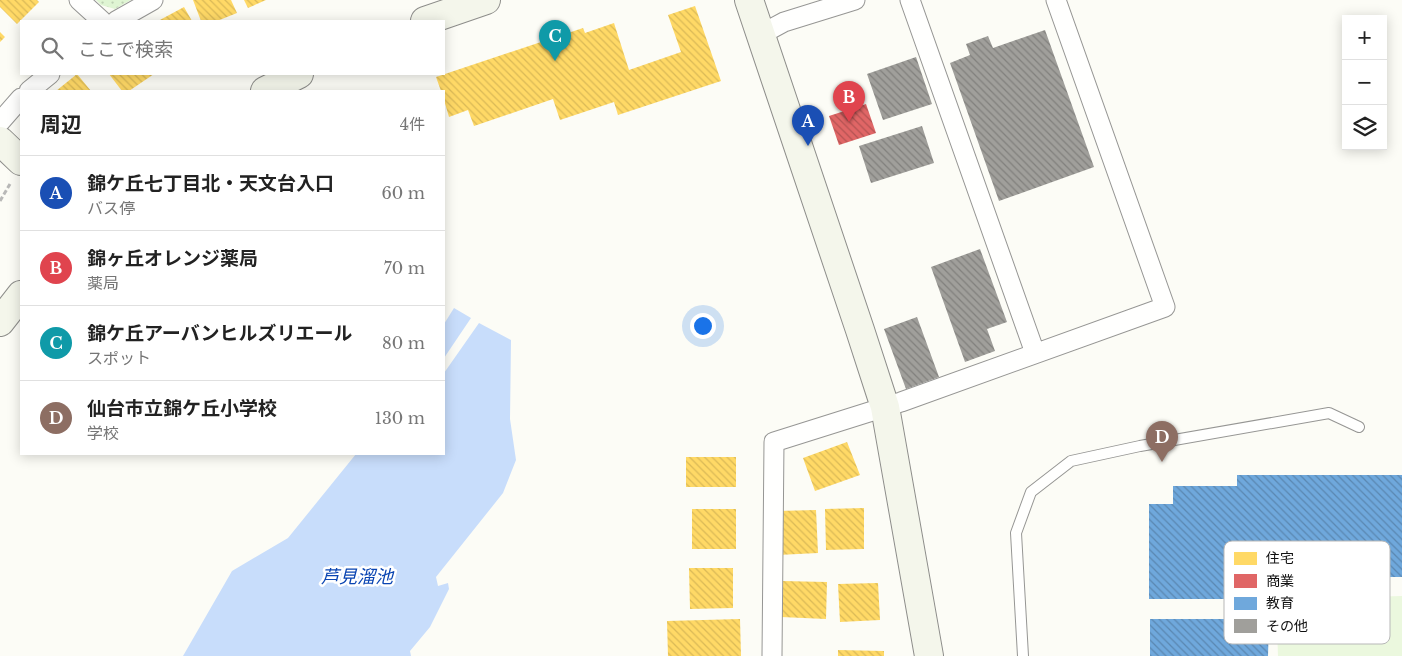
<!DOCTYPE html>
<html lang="ja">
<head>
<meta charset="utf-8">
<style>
  :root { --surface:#fff; --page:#f6f6f6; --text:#222; --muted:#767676; --line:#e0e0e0; --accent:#111827 }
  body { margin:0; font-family:"Libre Baskerville","Noto Sans JP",serif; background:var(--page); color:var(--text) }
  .controls { position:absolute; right:15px; top:15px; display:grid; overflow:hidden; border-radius:0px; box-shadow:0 2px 12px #0003 }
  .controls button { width:45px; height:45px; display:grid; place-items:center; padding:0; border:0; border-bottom:1px solid var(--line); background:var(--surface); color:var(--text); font:25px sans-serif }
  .you { position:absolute; left:702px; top:325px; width:18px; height:18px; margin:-12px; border:4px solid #fff; border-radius:50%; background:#1a73e8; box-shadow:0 0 0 8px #1a73e833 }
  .badge { display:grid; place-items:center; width:32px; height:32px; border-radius:50%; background:var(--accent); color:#fff; font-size:16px; font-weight:700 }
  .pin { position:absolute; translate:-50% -41px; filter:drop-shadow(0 1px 2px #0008) }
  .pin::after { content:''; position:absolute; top:26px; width:18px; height:15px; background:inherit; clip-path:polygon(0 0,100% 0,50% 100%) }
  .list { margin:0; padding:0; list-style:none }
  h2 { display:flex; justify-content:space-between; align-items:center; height:65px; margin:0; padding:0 20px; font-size:21px }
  h2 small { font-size:16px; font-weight:400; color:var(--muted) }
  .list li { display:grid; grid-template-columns:32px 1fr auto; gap:15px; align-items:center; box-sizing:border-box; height:75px; padding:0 20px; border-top:1px solid var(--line) }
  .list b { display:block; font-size:19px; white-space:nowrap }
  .list p { margin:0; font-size:16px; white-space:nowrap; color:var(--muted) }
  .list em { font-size:16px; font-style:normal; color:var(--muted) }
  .icon { flex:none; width:28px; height:28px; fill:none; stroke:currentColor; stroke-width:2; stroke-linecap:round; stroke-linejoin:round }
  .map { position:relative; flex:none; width:1402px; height:656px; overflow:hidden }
  .search { position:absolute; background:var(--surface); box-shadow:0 2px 12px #0003; left:20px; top:20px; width:425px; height:55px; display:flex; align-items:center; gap:12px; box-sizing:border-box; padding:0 18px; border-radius:0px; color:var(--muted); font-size:19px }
  .panel { position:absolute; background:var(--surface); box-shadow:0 2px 12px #0003; left:20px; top:90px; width:425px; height:365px; border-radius:0px }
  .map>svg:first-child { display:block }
  .grass { fill:url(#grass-dots) }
  .pitch { fill:#ebf8de }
  .water { fill:#c8ddfb }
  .homes { fill:url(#homes-back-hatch) }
  .shops { fill:url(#shops-back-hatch) }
  .schools { fill:url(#schools-back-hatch) }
  .building { fill:url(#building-back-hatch) }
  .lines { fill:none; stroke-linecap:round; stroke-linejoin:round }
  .lane-casing { stroke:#969694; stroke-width:12 }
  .street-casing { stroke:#969694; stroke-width:21 }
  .secondary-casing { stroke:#8d8d8a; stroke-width:30 }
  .path { stroke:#b9b9b8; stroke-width:3; stroke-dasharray:5 2.5; stroke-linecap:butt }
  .lane { stroke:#fffffe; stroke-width:10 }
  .street { stroke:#fffffe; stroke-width:19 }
  .secondary { stroke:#f4f6eb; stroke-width:28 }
  .labels { text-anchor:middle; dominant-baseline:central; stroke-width:5; stroke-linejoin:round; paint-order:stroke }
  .water-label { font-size:18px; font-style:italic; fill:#0944b2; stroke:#fff }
  .key { fill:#fff; stroke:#b7b7b7; stroke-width:1 }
  .key-label { font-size:14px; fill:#101010 }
</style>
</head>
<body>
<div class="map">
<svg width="1402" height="656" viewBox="0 0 1402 656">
  <defs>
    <pattern id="grass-dots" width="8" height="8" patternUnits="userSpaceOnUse" patternTransform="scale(1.25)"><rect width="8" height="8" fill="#dff5d3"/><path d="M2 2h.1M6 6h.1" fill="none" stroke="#bed1b4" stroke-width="1.8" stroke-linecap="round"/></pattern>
    <pattern id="homes-back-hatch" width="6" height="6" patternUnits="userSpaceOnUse" patternTransform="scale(1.25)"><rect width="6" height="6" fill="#ffd966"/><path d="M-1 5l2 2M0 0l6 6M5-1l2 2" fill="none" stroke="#dab957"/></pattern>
    <pattern id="shops-back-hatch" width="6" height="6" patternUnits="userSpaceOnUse" patternTransform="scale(1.25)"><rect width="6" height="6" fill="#e06666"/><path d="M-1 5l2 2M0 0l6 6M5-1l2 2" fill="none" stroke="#b45353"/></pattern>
    <pattern id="schools-back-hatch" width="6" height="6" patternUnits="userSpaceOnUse" patternTransform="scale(1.25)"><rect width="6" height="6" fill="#6fa8dc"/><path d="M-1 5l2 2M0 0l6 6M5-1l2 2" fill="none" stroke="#5a87b1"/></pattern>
    <pattern id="building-back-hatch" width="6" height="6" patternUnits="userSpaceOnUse" patternTransform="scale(1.25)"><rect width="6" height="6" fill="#a09f9b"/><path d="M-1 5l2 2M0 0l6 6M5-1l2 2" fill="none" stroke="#81807d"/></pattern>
  </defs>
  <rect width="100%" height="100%" fill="#fcfcf6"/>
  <!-- grass -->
  <path class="grass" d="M 96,0 L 131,0 L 115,9 L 101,5 Z"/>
  <!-- pitch -->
  <path class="pitch" d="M 1402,596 L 1402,656 L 1278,656 L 1276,599 Z"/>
  <!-- water -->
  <path class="water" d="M 454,308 L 471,318 L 444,358 L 444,324 Z
    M 479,323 L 511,340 L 510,419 L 516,460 L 503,493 L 436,577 L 438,586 L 448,583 L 449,589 L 430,627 L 410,651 L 411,656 L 183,656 L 232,571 L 288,538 L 356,454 L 444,454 L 444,373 Z"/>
  <!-- homes -->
  <path class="homes" d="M 0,0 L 37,0 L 39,2 L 17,24 L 0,7 Z
    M 193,0 L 231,0 L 237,13 L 217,21 L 201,21 Z
    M 244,0 L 266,0 L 248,8 Z
    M 695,6 L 721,81 L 618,115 L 614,102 L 560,120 L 553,99 L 474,126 L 468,110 L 449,117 L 444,100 L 444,91 L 441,91 L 436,77 L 583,28 L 585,33 L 614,23 L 629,70 L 681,52 L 668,15 Z
    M 184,7 L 192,21 L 158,21 Z
    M 0,32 L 5,37 L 0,42 Z
    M 77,74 L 91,91 L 56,91 Z
    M 109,74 L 154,74 L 129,91 L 122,91 Z
    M 847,442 L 860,475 L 815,491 L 803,458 Z
    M 686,457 L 736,457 L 736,487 L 686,487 Z
    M 864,508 L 864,549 L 826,550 L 825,509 Z
    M 692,509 L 736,509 L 736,549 L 692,549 Z
    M 816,510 L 818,553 L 778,555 L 777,511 Z
    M 689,568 L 733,568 L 733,608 L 690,609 Z
    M 782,581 L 827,582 L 826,619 L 781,617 Z
    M 878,583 L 880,620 L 840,622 L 838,584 Z
    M 740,619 L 741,656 L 668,656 L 667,621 Z
    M 838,650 L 884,651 L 884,656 L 838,656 Z"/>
  <!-- shops -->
  <path class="shops" d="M 866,104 L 876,133 L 839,145 L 829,116 Z"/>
  <!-- schools -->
  <path class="schools" d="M 1237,475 L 1402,475 L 1402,577 L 1262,577 L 1262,587 L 1240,587 L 1240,599 L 1149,599 L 1149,504 L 1173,504 L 1173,486 L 1237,486 Z
    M 1150,619 L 1269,619 L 1268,656 L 1150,656 Z"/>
  <!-- building -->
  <path class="building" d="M 1045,30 L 1094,167 L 999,201 L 950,63 L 970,55 L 966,44 L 988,36 L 993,48 Z
    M 916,57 L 932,104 L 883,120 L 867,74 Z
    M 922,126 L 934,163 L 871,183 L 859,146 Z
    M 980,249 L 1007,322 L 987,329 L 995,351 L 965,362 L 931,267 Z
    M 917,317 L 939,377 L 906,389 L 884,329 Z"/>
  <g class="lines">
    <defs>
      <path id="lane" d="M 1023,656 L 1016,533 L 1031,492 L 1071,461 L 1140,446 L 1329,413 L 1359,427"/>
      <path id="street" d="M 79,0 L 102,21
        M 910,0 L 1035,353
        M 116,21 L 153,0
        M 760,35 L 784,22 L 855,0
        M 29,91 L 50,74
        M 0,122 L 21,98
        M 772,656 L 774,442 L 901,402 L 1165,307 L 1056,0"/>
      <path id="secondary" d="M 749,0 L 860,330 L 885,407 L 929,656
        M 425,21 L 486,0
        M 265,91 L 299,74
        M 0,141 L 21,161
        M 0,322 L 21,295"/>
    </defs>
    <!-- lane casing -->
    <use href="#lane" class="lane-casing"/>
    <!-- street casing -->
    <use href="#street" class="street-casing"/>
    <!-- secondary casing -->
    <use href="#secondary" class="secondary-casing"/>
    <!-- path -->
    <path class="path" d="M 0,201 L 10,184"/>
    <!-- lane -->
    <use href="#lane" class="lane"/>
    <!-- street -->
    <use href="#street" class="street"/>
    <!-- secondary -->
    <use href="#secondary" class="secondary"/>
  </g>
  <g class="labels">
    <!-- water labels -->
    <g class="water-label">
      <text x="357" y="577">芦見溜池</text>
    </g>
  </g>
  <!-- legend -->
  <rect x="1224" y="541" width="166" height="103" rx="8" class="key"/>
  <rect x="1234" y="552" width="23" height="13" fill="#ffd966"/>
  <rect x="1234" y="574" width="23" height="14" fill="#e06666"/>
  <rect x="1234" y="597" width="23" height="13" fill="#6fa8dc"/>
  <rect x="1234" y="619" width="23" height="14" fill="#a09f9b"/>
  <g class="key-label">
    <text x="1266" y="563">住宅</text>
    <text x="1266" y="586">商業</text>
    <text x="1266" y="608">教育</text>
    <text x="1266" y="631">その他</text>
  </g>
</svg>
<div class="controls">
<button>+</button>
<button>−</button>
<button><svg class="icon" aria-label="layers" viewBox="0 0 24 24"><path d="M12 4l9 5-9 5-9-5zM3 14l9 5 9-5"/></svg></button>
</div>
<div class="you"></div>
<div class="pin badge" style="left:808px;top:146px;background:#1a4fb4">A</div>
<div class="pin badge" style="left:849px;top:122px;background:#e0444e">B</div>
<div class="pin badge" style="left:555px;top:61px;background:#0f9aa8">C</div>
<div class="pin badge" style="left:1162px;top:462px;background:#8d6e63">D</div>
<div class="search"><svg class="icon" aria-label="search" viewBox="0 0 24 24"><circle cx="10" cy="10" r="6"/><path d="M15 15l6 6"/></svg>ここで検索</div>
<section class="panel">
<h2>周辺<small>4件</small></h2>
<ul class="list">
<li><span class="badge" style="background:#1a4fb4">A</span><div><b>錦ケ丘七丁目北・天文台入口</b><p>バス停</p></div><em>60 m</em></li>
<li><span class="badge" style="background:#e0444e">B</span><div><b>錦ヶ丘オレンジ薬局</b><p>薬局</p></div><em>70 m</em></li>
<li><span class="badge" style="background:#0f9aa8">C</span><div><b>錦ケ丘アーバンヒルズリエール</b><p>スポット</p></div><em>80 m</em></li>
<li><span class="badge" style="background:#8d6e63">D</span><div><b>仙台市立錦ケ丘小学校</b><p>学校</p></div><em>130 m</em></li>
</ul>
</section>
</div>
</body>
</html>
